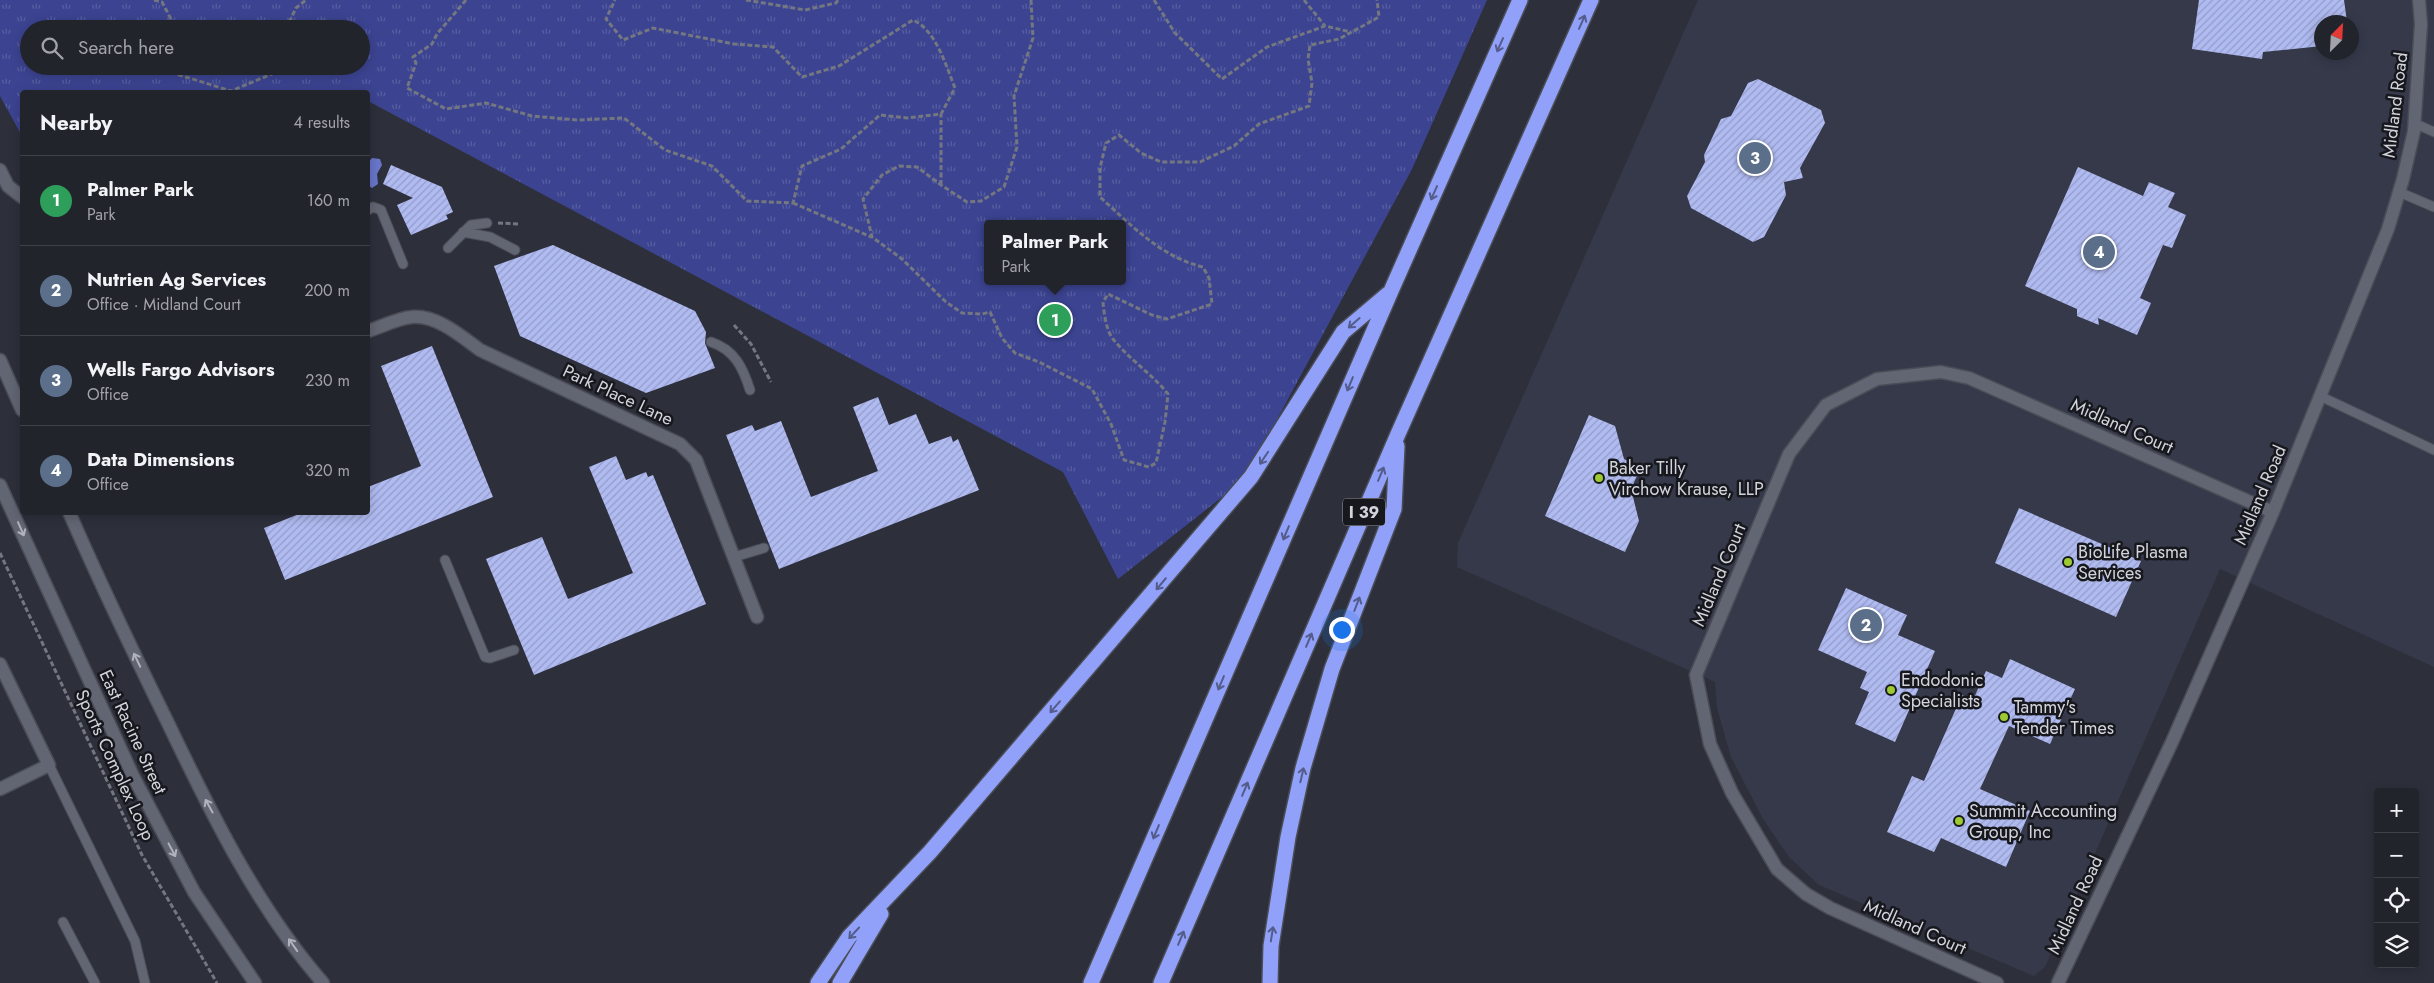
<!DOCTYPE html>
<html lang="en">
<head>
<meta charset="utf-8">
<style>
  :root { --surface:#22242c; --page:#2e3038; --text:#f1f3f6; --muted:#a2a4a9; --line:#3f4148; --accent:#9dca30 }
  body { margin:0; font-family:Jost,sans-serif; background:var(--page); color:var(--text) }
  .controls { position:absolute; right:15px; bottom:15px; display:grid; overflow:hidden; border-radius:5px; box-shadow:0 2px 12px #0003 }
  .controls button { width:45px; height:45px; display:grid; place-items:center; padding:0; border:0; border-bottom:1px solid var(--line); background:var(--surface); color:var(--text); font:25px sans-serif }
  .compass { position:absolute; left:2314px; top:15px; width:45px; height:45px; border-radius:50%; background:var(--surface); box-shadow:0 2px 12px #0003; rotate:24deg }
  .you { position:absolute; left:1341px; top:629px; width:18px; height:18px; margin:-12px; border:4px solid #fff; border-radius:50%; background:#1a73e8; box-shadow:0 0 0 8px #1a73e833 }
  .badge { display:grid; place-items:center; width:32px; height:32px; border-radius:50%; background:var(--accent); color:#fff; font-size:16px; font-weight:700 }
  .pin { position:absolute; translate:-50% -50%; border:2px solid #fff; box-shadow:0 1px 5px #0006 }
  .popup { position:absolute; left:984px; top:220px; width:142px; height:65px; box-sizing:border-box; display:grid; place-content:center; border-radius:5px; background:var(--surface); filter:drop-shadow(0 1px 4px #0005); font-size:16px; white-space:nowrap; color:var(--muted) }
  .popup b { font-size:19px; color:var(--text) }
  .popup::after { content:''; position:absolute; left:50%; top:100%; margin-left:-10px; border:10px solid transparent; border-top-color:var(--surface) }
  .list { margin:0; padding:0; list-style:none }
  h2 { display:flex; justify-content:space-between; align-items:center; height:65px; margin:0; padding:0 20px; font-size:21px }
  h2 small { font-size:16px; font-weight:400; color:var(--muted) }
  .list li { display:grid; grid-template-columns:32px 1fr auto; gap:15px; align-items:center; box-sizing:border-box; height:90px; padding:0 20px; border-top:1px solid var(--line) }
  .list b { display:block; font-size:19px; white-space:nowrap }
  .list p { margin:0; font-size:16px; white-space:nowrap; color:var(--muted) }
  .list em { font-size:16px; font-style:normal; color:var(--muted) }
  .icon { flex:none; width:28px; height:28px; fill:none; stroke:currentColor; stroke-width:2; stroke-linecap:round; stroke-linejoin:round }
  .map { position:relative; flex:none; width:2434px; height:983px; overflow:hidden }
  .search { position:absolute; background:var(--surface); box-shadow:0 2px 12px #0003; left:20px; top:20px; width:350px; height:55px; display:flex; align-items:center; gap:12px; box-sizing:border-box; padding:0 18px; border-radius:28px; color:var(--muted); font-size:19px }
  .panel { position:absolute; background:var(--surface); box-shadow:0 2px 12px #0003; left:20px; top:90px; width:350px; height:425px; border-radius:5px }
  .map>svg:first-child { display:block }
  .built { fill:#35394a; fill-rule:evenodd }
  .park { fill:url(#park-tufts); fill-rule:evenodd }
  .water { fill:#6976cb }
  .building { fill:url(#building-hatch) }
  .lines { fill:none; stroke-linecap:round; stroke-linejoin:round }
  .service-casing { stroke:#4a4d56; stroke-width:11 }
  .minor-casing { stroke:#4a4d56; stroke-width:15 }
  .secondary-casing { stroke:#4a4d56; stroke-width:15 }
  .motorway-casing { stroke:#4a4d56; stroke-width:18 }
  .path { stroke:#747780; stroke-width:3; stroke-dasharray:5 2.5; stroke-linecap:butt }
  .service { stroke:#626572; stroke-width:9 }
  .minor { stroke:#626572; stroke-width:12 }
  .secondary { stroke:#626572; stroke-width:12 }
  .motorway { stroke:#91a0f9; stroke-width:15 }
  .oneway { stroke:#545c8b }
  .oneway2 { stroke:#b0b3bc }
  .poi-dot { fill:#9dca30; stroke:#17181d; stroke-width:2 }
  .labels { text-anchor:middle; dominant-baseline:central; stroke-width:5; stroke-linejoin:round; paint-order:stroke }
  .shield { fill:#17181d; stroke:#9a9ca3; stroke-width:1 }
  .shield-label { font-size:16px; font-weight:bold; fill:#d2d4dc }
  .street-label { font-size:18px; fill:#d2d4dc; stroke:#17181d }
  .poi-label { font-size:18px; fill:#d2d4dc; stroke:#17181d; text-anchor:start }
</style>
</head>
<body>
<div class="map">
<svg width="2434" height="983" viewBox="0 0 2434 983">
  <defs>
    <pattern id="park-tufts" width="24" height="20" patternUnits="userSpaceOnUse" patternTransform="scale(1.25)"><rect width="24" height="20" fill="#3c4492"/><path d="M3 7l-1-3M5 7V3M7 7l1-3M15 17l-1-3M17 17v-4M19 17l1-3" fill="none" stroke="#575ea1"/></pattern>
    <pattern id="building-hatch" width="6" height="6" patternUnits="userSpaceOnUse" patternTransform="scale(1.25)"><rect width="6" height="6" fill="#b0bbf2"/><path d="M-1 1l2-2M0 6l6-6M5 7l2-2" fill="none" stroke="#949cc6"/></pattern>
  </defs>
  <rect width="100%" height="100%" fill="#2d303b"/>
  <!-- built -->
  <path class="built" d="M 1698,0 L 2434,0 L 2434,667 L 2220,569 L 2045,967 L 2034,976 L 1819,885 L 1789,857 L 1763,819 L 1731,757 L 1717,708 L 1715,682 L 1457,567 L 1458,543 ZM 2322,22 L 2352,22 L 2352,52 L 2322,52 Z"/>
  <!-- park -->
  <path class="park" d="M 0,0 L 1487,0 L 1412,169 L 1245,479 L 1118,579 L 1063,472 L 368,101 L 368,92 L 22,92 L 22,136 L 0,96 ZM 29,29 L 361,29 L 361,66 L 29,66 ZM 988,224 L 1122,224 L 1122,281 L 988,281 Z"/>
  <!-- water -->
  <path class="water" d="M 372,158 L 380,159 L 382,165 L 377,174 L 378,184 L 372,188 L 368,185 L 368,163 Z"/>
  <!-- building -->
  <path class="building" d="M 2199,0 L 2344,0 L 2347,22 L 2322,22 L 2322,46 L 2263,52 L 2262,59 L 2192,49 Z
    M 1758,79 L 1821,110 L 1825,123 L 1800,168 L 1803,178 L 1784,182 L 1786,195 L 1764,237 L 1753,242 L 1691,208 L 1687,196 L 1705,162 L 1704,155 L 1721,119 L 1731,116 L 1748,83 Z
    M 391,165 L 442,187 L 453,212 L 446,215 L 448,219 L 411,235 L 397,205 L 413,198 L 383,184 Z
    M 2078,167 L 2143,196 L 2149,182 L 2175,193 L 2168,207 L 2186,215 L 2172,248 L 2163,245 L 2140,298 L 2151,303 L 2137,335 L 2098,318 L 2099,325 L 2077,316 L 2077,309 L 2025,286 Z
    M 553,245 L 695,311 L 706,332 L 705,343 L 715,368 L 646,393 L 520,336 L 494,266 Z
    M 432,346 L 493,497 L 285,580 L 264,528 L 304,512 L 368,512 L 368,487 L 421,466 L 381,366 Z
    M 878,397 L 889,425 L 916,414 L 929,444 L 951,436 L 953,442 L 958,439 L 979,490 L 779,569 L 726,435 L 752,425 L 755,431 L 781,421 L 811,497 L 878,471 L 853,407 Z
    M 1589,415 L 1615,426 L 1624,459 L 1641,467 L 1631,489 L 1639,521 L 1625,552 L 1545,516 Z
    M 616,456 L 626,480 L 646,472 L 648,477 L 653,475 L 706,604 L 534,675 L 486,559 L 542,537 L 568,599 L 633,573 L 589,467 Z
    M 2019,508 L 2141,561 L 2116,617 L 1995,563 Z
    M 1846,588 L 1907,615 L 1898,635 L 1935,651 L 1895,742 L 1855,724 L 1869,692 L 1860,688 L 1867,672 L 1818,650 Z
    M 2010,659 L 2075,689 L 2050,744 L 2009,726 L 1980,789 L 2030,811 L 2006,867 L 1941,838 L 1934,852 L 1887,832 L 1912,776 L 1924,781 L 1962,695 L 1973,700 L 1986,671 L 2002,678 Z"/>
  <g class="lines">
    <defs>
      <path id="service" d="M 2414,123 L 2434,132
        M 2399,192 L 2434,207
        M 368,210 L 373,207 L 381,210 L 403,264
        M 463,232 L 490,237 L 515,250
        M 448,248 L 471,225 L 487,223
        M 711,342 C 735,350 743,368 750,390
        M 2320,396 L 2434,450
        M 734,557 L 764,548
        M 445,560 L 485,657 L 490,658 L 514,650
        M 49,765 L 135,941 L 145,983
        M 63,922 L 95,983"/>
      <path id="minor" d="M 0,170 L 8,186 L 22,197
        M 368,331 C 381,327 398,318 412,317 C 437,315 461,336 480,350 L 680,444 L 696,460 L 757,617
        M 0,664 L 49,765 L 0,789
        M 1997,983 L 1830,908 L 1806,894 L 1777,869 L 1732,793 L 1710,744 L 1696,675 L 1789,454 L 1826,405 L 1877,379 L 1941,372 L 1969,378 L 2273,512
        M 2058,983 L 2172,742 L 2273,512 L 2388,229 L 2403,179 L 2414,131 L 2421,24 L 2419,0"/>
      <path id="secondary" d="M 0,360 L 22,410
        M 0,485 L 133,776 L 194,892 L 255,983
        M 69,512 C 100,583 133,652 167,721 C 211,813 256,906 323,983"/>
      <path id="motorway" d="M 818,983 L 849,937 L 930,852 L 1251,477 L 1343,332 L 1388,294
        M 840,983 L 881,914
        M 1091,983 L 1391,291 L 1520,0
        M 1161,983 L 1398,434 L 1591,0
        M 1270,983 L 1271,946 L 1288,837 L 1303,768 L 1332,669 L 1394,509 L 1397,446"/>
    </defs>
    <!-- service casing -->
    <use href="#service" class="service-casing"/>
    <!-- minor casing -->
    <use href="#minor" class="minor-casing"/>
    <!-- secondary casing -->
    <use href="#secondary" class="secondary-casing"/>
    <!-- motorway casing -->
    <use href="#motorway" class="motorway-casing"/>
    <!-- path -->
    <path class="path" d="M 154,0 L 162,2 L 174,25 L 164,29
      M 466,0 L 437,34 L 432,44 L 413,57 L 416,63 L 407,88 L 446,109 L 486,103 L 532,116 L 577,120 L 624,118 L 665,150 L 712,166 L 747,201 L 793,203 L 802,166 L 841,149 L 880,115 L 907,118 L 941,114 L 955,88 C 946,66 936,30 913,20 L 839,66 L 802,77 L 773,47 L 734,44 L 653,28 L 623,40 L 606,19 L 615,0
      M 746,0 L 805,10 L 836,3 L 838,0
      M 1031,0 L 1033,38 L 1014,96 L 1017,147 L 1004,187 L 981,201 L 967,202 L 941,185 L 917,167 L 899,166 L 882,175 L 863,199 L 872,237 L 902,259 L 946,302 L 962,313 L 982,314 L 990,312 L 1002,338 L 1015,353 L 1039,362 L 1092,389 L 1111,424 L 1124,460 L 1149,467 L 1156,463 L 1165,422 L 1168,394 C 1152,374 1129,359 1113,339 C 1106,330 1104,313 1103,302 L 1108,294 L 1152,315 L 1167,319 L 1212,304 L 1209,278 L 1203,267 C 1161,257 1131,225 1100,197 L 1100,168 L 1106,143 L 1119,135 L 1141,153 L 1161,162 L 1200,162 L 1234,146 L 1259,124 L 1309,106 L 1312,83 L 1308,59 L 1310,45 L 1339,39 L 1379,17 L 1377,0
      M 1154,0 L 1175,33 L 1222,79 L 1267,47 L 1325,26 L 1351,32
      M 1304,0 L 1325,26
      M 286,29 L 296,8 L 306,0
      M 300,29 L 323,21 L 332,29
      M 167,66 L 170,72 L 231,91 L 291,66
      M 941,185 L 941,114
      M 793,203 L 871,237
      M 498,223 L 519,224
      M 734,325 L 751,344 L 771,382
      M 0,553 L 142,855 L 217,983"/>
    <!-- service -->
    <use href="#service" class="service"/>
    <!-- minor -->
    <use href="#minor" class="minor"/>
    <!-- secondary -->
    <use href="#secondary" class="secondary"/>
    <!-- motorway -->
    <use href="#motorway" class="motorway"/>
  </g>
  <!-- one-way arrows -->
  <defs><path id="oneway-shaft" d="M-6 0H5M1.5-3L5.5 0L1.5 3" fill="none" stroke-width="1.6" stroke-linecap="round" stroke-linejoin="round" transform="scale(1.25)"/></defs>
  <g class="oneway">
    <use href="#oneway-shaft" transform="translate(1582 22) rotate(-66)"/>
    <use href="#oneway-shaft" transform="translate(1500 45) rotate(114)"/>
    <use href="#oneway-shaft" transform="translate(1434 193) rotate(114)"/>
    <use href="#oneway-shaft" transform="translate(1354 323) rotate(139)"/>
    <use href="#oneway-shaft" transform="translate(1350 384) rotate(113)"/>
    <use href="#oneway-shaft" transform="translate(1264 458) rotate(124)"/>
    <use href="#oneway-shaft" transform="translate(1381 474) rotate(-67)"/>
    <use href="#oneway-shaft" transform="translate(1286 533) rotate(113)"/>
    <use href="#oneway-shaft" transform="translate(1161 584) rotate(130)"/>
    <use href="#oneway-shaft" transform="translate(1357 604) rotate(-69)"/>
    <use href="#oneway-shaft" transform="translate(1309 640) rotate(-67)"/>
    <use href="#oneway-shaft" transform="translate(1221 683) rotate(113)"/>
    <use href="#oneway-shaft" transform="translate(1055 707) rotate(131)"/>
    <use href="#oneway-shaft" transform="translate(1302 775) rotate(-77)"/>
    <use href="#oneway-shaft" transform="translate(1245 789) rotate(-67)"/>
    <use href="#oneway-shaft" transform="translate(1156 832) rotate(113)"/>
    <use href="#oneway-shaft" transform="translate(854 933) rotate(133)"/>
    <use href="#oneway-shaft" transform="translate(1272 934) rotate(-81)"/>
    <use href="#oneway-shaft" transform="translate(1181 938) rotate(-67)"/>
  </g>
  <g class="oneway2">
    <use href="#oneway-shaft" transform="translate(21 529) rotate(66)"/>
    <use href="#oneway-shaft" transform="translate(137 660) rotate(-116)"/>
    <use href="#oneway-shaft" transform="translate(209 806) rotate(-119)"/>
    <use href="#oneway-shaft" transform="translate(172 850) rotate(62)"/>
    <use href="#oneway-shaft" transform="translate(293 945) rotate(-125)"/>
  </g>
  <!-- markers -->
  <g class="poi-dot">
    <circle cx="1599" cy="478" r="5"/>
    <circle cx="2068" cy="562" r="5"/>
    <circle cx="1891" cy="690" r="5"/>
    <circle cx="2004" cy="717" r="5"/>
    <circle cx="1959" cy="821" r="5"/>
  </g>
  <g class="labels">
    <!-- shield labels -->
    <rect class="shield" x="1343" y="498.5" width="42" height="27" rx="4"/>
    <g class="shield-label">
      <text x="1364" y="512">I 39</text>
    </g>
    <!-- street labels -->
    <g class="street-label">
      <text transform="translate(2395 105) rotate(-83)">Midland Road</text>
      <text transform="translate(618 395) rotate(25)">Park Place Lane</text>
      <text transform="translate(2122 426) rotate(24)">Midland Court</text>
      <text transform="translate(2260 495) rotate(-67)">Midland Road</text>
      <text transform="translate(1719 575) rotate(-67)">Midland Court</text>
      <text transform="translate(133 732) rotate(65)">East Racine Street</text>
      <text transform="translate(115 765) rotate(65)">Sports Complex Loop</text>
      <text transform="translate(2075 905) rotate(-65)">Midland Road</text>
      <text transform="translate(1915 927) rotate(24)">Midland Court</text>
    </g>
    <!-- poi labels -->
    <g class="poi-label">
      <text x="1609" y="468">Baker Tilly<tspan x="1609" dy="21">Virchow Krause, LLP</tspan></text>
      <text x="2078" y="552">BioLife Plasma<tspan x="2078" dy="21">Services</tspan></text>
      <text x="1901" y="680">Endodonic<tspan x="1901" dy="21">Specialists</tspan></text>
      <text x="2014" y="707">Tammy's<tspan x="2014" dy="21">Tender Times</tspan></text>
      <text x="1969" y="811">Summit Accounting<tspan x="1969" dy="21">Group, Inc</tspan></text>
    </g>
  </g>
</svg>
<div class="controls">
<button>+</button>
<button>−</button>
<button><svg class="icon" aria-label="locate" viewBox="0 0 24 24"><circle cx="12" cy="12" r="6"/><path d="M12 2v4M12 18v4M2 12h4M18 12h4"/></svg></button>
<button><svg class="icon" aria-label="layers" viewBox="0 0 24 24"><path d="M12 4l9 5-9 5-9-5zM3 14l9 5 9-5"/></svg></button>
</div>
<svg class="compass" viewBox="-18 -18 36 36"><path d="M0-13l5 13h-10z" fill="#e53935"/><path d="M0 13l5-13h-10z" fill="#a2a4a9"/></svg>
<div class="you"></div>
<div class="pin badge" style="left:1055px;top:320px;background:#2e9e5b">1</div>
<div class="popup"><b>Palmer Park</b>Park</div>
<div class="pin badge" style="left:1866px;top:625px;background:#5c6f8a">2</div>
<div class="pin badge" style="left:1755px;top:158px;background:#5c6f8a">3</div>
<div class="pin badge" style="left:2099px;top:252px;background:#5c6f8a">4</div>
<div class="search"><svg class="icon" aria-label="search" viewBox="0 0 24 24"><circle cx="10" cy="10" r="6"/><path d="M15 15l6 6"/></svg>Search here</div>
<section class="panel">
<h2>Nearby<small>4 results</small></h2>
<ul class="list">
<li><span class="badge" style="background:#2e9e5b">1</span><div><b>Palmer Park</b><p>Park</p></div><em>160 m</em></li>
<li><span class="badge" style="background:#5c6f8a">2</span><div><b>Nutrien Ag Services</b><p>Office · Midland Court</p></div><em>200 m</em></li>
<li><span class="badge" style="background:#5c6f8a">3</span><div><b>Wells Fargo Advisors</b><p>Office</p></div><em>230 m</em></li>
<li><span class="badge" style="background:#5c6f8a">4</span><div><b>Data Dimensions</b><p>Office</p></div><em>320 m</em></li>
</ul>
</section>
</div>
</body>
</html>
